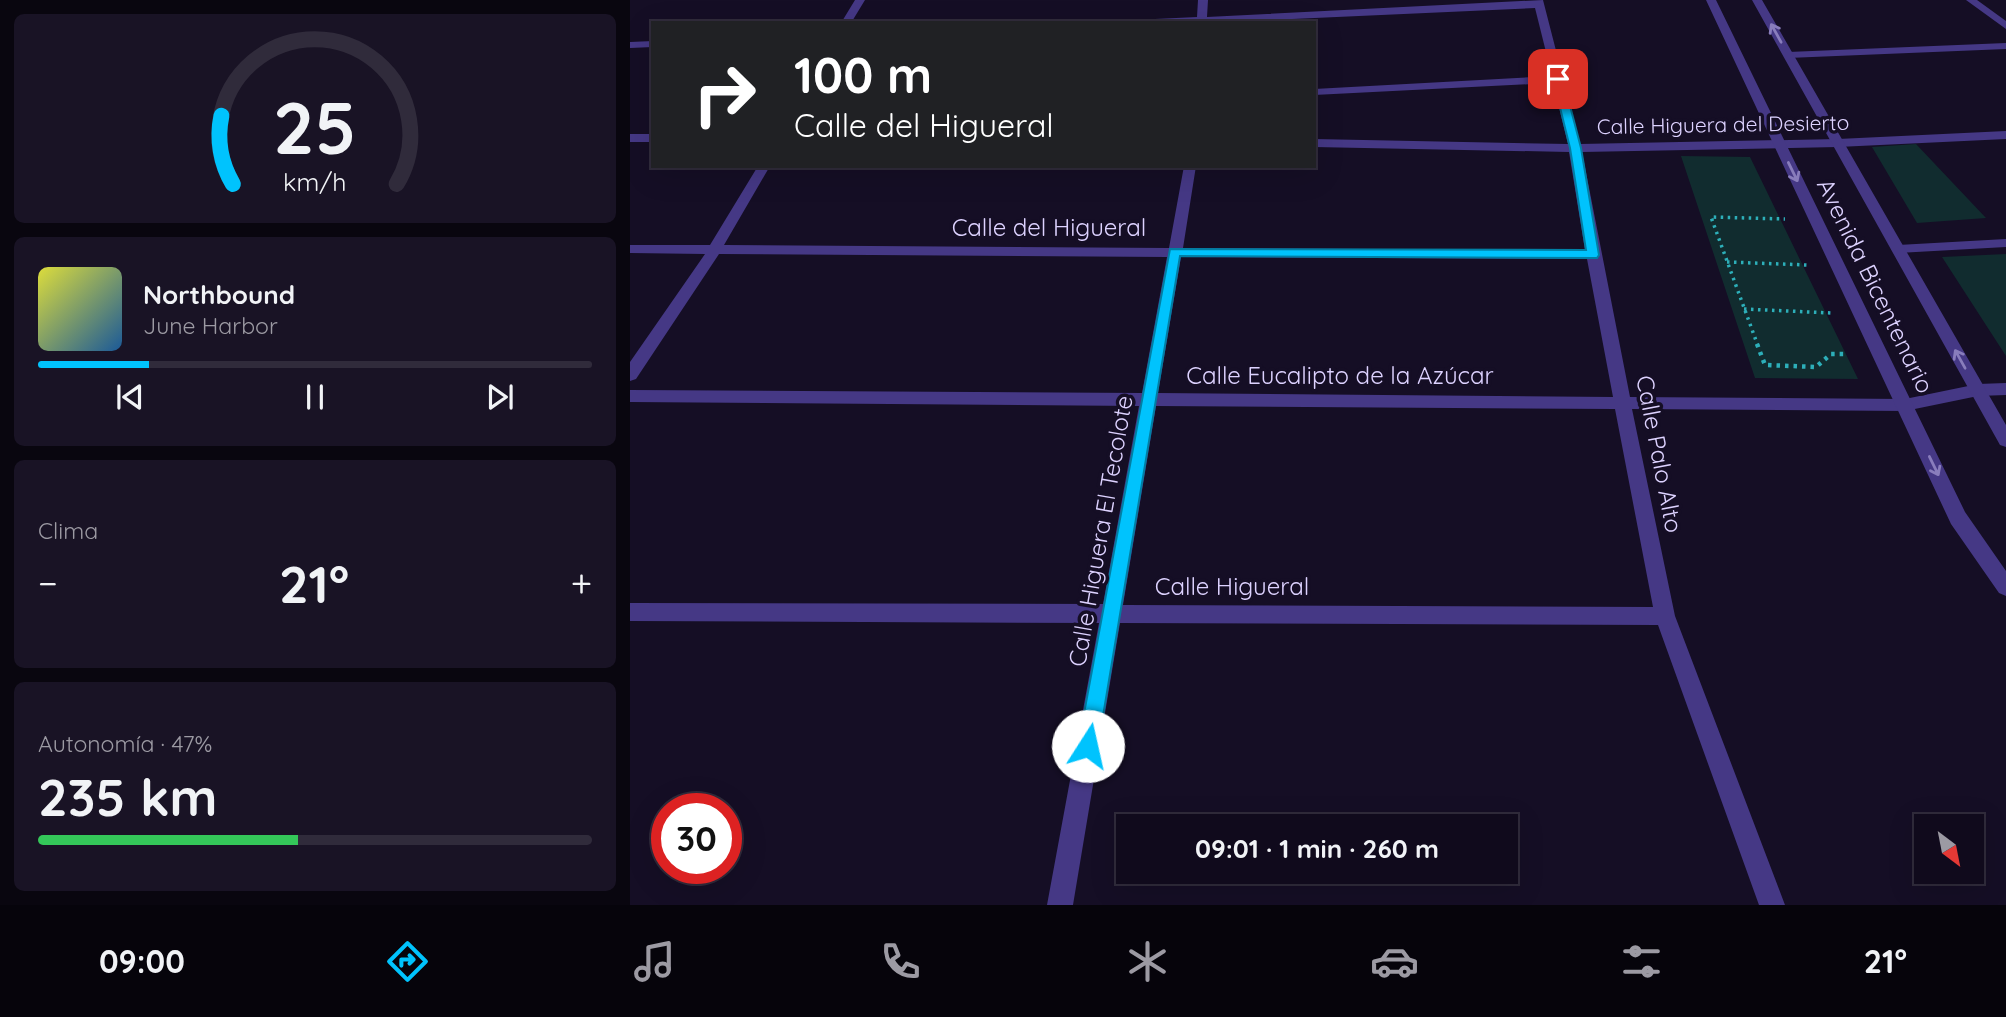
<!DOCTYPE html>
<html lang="es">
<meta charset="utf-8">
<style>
body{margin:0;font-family:Quicksand,sans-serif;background:#191325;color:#f1f3f6;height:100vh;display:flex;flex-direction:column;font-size:26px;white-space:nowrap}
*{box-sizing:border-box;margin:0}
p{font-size:23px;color:#9c9aa3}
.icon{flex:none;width:38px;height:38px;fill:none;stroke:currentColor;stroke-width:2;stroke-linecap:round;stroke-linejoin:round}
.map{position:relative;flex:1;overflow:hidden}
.drawer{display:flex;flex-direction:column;gap:14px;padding:14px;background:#09060f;width:630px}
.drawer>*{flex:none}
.hud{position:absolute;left:21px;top:21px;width:665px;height:147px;border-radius:0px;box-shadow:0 7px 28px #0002,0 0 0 2px #302b3b;background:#202124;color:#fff;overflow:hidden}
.needle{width:46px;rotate:148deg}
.buttons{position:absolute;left:1284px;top:814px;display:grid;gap:14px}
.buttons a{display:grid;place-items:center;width:70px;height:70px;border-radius:0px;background:#100a1c;box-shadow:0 7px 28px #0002,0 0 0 2px #302b3b;font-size:35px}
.speed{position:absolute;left:21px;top:793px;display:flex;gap:14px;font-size:35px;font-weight:700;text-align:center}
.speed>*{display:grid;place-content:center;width:91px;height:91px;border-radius:50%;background:#100a1c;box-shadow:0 7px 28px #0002,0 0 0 2px #302b3b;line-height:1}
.speed .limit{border:10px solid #d22;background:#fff;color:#111}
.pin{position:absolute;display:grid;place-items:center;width:60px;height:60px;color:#fff;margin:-30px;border-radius:14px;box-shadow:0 4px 10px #0006}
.me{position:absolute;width:77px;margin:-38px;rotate:10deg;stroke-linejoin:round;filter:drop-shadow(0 0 5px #0008)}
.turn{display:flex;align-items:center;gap:24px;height:147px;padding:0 28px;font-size:32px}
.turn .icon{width:91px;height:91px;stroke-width:2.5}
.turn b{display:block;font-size:49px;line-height:60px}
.big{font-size:52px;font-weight:700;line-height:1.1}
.drawer .tile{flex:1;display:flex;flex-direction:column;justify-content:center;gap:10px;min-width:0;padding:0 24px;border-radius:10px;background:#191325}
.drawer .dial{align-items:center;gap:0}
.dial svg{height:182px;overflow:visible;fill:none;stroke:#302b3b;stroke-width:7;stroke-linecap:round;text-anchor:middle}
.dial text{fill:#f1f3f6;stroke:none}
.song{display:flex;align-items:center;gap:21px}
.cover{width:84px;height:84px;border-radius:10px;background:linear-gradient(135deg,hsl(60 70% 55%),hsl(210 70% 35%))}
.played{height:7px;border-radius:4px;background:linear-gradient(90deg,#00c3fd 20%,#302b3b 20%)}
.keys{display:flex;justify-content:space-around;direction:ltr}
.heat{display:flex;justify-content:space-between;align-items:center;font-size:38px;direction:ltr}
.charge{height:10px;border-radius:5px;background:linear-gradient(90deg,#34c759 47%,#302b3b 0)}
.trip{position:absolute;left:486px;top:814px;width:402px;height:70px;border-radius:0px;background:#100a1c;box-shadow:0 7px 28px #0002,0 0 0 2px #302b3b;font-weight:700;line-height:70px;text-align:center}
.tabs{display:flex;height:112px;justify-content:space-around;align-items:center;background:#06040b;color:#9c9aa3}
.tabs .icon{width:49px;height:49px}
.tabs .current{color:#00c3fd}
.tabs b{font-size:32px;color:#f1f3f6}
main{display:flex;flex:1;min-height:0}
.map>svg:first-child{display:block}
.green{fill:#112c2f}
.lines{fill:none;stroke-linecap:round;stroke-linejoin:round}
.path-far1{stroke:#2dafb9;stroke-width:3.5;stroke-dasharray:2.5 4.5;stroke-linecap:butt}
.path{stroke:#2dafb9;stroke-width:4.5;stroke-dasharray:3.5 5;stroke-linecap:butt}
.minor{fill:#453885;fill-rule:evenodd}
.tertiary{fill:#453885;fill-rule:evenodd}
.oneway{stroke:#897dbc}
.route{fill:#00c3fd;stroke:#007fa4;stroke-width:2}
.labels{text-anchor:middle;stroke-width:7;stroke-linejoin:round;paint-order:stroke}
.far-street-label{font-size:21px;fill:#ddd2ff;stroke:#150e25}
.street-label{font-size:24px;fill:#ddd2ff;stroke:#150e25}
</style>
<main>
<section class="drawer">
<div class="tile dial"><svg viewBox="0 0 100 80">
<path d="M14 69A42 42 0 1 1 86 69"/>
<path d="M14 69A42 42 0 0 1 9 39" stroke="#00c3fd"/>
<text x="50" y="56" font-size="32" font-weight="700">25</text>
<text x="50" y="72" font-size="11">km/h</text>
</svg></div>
<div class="tile">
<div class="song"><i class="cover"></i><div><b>Northbound</b><p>June Harbor</p></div></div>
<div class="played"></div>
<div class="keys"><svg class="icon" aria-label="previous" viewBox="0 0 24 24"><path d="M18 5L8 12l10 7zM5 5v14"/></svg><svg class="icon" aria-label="pause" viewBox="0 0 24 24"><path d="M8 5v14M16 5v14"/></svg><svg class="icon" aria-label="next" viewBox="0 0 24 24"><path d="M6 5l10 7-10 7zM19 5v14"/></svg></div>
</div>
<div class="tile"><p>Clima</p>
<div class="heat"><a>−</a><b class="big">21°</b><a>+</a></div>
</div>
<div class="tile"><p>Autonomía · 47%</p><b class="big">235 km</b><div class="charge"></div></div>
</section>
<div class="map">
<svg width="1376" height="905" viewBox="0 0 1376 905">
<rect width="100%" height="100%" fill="#150e25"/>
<path class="green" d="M1286,144l70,74 -69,5 -45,-76z
M1051,156l69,1 108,222 -103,-1z
M1376,254v102l-64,-99z"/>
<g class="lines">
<path class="path-far1" d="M1097,262l80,3
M1114,309l87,4
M1128,346l-47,-129 74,2"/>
<path class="path" d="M1127,344l8,21 51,2 15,-13h17"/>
<path class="minor" d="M225,0h10l-14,23h-10z
M568,0h10l-1,17 336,-17 37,144 258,-5 168,-8v8l-168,8 -256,5 48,245 275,2 73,-15 28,-1v12l-28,1 -73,15 -273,-2 43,207 110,289h-26l-101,-280 -538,-2 -47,282h-26l52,-282 -469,-2v-18l473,1 36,-198 -509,-4v-12l512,3 25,-136 -448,-3 -83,125 -6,2v-19l75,-108 -75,-1v-8h80l48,-79h12l-46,79 445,3 15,-82h12l-13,82 402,2 -16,-98 -255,-5v-8l254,5 -15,-61 -239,12v-6l238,-13 -17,-68 -328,15h-78l5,-3 63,-3zM551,257l406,2 26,138 -455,-4zM526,406l459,3 38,198 -530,-2z
M1336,0h11l29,21v8z
M23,41v6l-23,1v-6z
M1376,43v6l-218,9 -5,-3 5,-3z
M0,134h23v8h-23z
M1376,239v8l-108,6 -7,-4 7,-4z"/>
<path class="tertiary" d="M1076,0h10l249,512 41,59v25l-7,-3 -48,-69z
M1122,0h10l244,425v22l-6,-2z"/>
</g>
<defs><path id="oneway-shaft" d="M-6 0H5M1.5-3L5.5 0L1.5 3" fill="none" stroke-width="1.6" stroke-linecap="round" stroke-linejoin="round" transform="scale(1.75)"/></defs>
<g class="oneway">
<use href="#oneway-shaft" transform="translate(1146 33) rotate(-119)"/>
<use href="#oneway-shaft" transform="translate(1163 172) rotate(64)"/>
<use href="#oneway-shaft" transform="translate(1330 359) rotate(-119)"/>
<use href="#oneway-shaft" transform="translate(1304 466) rotate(64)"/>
</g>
<path class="route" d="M928,76l5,3 18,69 18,107 -2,3 -417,-2 -82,490 -3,7 -7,3 -7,-3 -3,-7 92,-497 416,1 -16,-102 -17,-69z"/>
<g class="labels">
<g class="far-street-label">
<text transform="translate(1093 125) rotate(-1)" y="7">Calle Higuera del Desierto</text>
</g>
<g class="street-label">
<text x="419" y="236">Calle del Higueral</text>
<text transform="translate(1245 286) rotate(64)" y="8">Avenida Bicentenario</text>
<text x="710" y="384">Calle Eucalipto de la Azúcar</text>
<text transform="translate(1029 454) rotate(79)" y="8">Calle Palo Alto</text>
<text transform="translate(471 531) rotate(-80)" y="8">Calle Higuera El Tecolote</text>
<text x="602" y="595">Calle Higueral</text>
</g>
</g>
</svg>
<div class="buttons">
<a><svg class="needle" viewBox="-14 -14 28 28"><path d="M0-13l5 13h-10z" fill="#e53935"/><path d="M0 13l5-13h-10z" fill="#9c9aa3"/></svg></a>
</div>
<div class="speed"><div class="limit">30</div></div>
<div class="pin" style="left:928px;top:79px;background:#d93025"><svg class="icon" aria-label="arrive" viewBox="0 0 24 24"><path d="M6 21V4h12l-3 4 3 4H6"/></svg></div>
<svg class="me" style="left:458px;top:746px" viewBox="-20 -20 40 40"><circle r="19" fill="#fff"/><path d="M0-13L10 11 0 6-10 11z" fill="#00c3fd"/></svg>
<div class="trip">09:01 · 1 min · 260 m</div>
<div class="hud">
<div class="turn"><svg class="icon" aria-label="right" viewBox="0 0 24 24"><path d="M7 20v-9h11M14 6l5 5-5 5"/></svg><div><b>100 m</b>Calle del Higueral</div></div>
</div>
</div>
</main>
<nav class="tabs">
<b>09:00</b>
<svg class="icon current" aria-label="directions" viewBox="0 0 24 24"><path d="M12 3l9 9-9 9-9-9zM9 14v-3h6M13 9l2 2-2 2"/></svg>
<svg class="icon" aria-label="music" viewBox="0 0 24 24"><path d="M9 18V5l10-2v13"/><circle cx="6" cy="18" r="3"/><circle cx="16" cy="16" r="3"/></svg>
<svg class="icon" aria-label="phone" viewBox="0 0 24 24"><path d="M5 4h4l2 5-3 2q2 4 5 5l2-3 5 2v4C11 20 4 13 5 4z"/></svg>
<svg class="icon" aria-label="climate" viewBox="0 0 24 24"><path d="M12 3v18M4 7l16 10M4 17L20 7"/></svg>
<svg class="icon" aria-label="car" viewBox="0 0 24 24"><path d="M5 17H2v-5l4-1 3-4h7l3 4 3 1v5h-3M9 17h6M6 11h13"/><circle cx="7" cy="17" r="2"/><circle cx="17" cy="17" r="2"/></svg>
<svg class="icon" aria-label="filters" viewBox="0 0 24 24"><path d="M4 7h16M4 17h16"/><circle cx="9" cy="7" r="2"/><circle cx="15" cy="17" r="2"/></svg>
<b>21°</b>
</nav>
